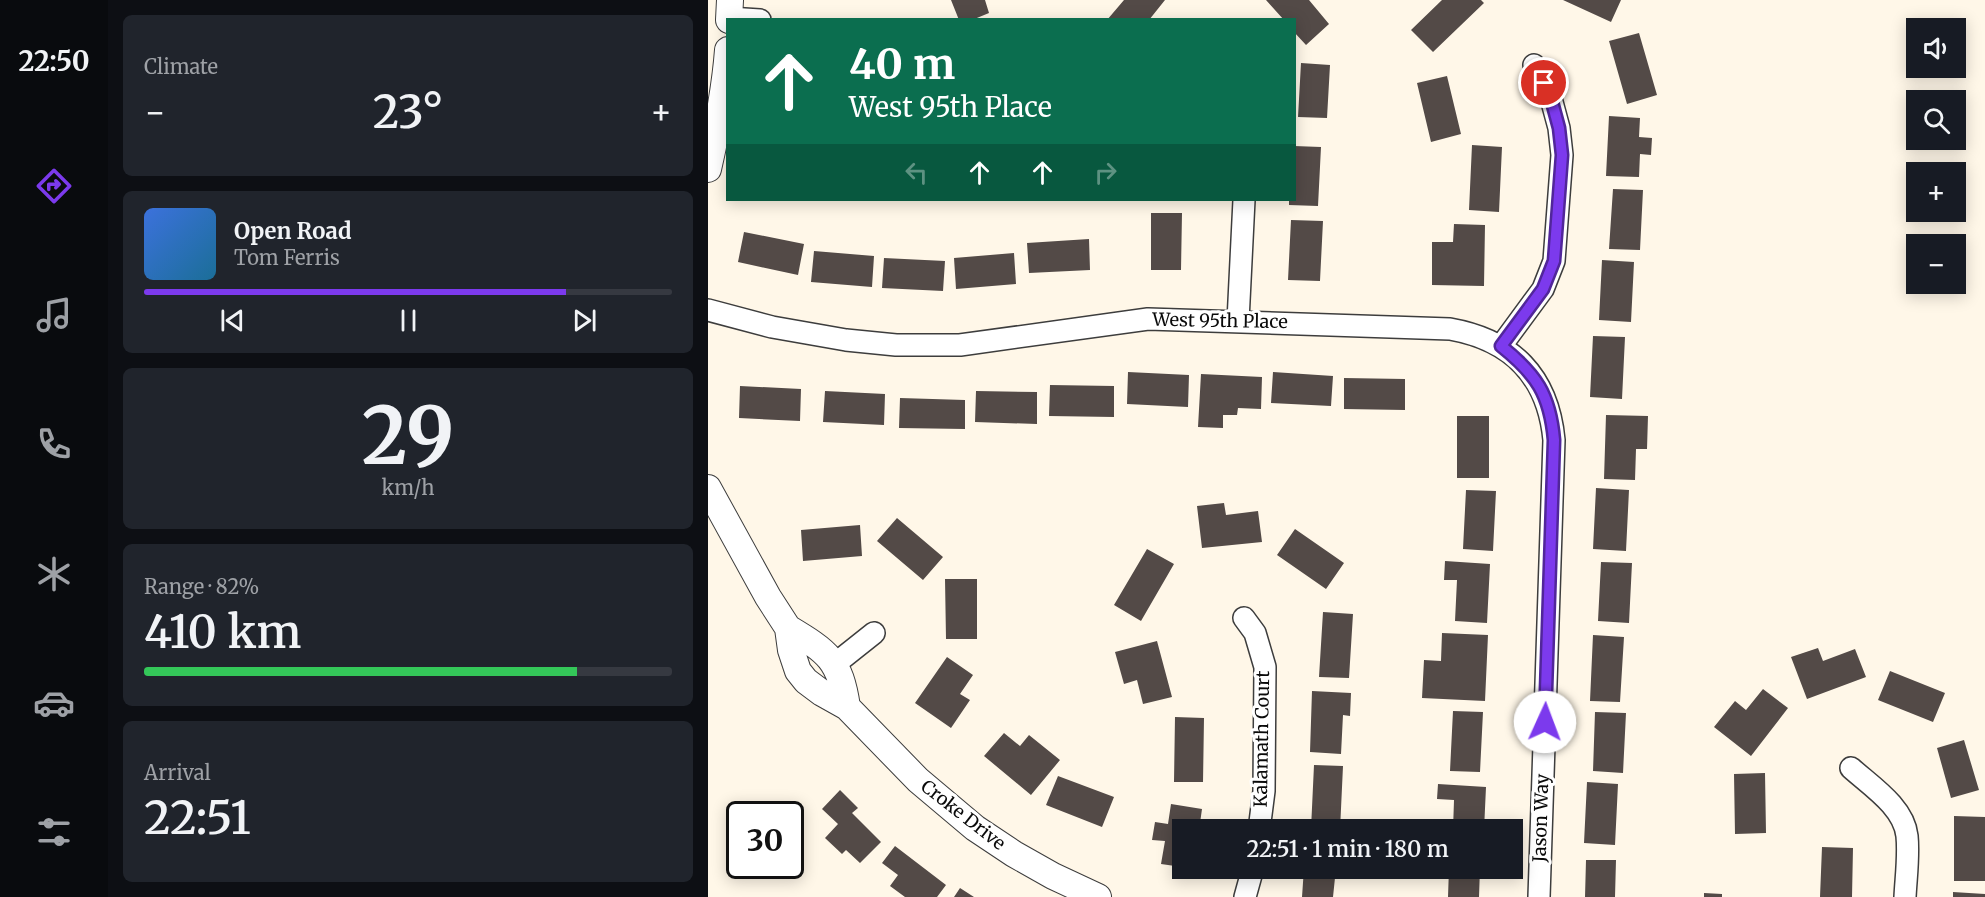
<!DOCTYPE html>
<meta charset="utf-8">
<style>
body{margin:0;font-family:Merriweather,serif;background:#20242c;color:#f1f3f6;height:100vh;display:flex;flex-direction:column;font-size:22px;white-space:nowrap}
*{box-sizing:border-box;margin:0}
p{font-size:20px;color:#9ea1a6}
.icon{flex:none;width:33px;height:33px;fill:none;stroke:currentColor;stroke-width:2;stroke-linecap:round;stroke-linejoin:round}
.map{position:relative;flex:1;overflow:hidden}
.panel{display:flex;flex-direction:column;gap:15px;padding:15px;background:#0d0f14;width:600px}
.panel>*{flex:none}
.hud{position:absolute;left:18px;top:18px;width:570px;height:183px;border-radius:0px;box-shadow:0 3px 15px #0003;background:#0b6e4f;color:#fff;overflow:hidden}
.controls{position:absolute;left:1198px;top:18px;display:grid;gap:12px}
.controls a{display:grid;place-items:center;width:60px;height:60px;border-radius:0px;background:#171b24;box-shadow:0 3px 15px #0003;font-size:30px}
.speed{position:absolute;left:18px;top:801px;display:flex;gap:12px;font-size:30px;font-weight:700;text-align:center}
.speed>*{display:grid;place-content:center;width:78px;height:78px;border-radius:50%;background:#171b24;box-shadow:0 3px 15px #0003;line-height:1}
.speed .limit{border:3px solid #111;border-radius:9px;background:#fff;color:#111}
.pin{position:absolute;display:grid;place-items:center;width:51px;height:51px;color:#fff;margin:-26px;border:3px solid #fff;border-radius:50%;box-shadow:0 2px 6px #0007}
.me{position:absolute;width:66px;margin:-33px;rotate:2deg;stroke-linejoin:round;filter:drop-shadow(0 0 4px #0008)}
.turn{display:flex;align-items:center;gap:21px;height:126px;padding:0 24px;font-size:27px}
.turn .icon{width:78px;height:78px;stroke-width:2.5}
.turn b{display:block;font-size:42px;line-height:51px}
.lanes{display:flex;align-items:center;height:57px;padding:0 24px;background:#0003;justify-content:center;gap:30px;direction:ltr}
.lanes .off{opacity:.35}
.big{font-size:45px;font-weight:600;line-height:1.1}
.panel .widget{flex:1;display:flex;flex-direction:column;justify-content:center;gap:9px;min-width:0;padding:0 21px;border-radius:9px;background:#20242c}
.panel .dial{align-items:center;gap:0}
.dial b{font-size:78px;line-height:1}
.song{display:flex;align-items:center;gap:18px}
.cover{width:72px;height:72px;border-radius:9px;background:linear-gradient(135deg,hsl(220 70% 55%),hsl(200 70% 35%))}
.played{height:6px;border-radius:3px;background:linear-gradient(90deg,#7c3aed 80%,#363941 80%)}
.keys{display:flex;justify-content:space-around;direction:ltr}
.heat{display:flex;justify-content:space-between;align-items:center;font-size:33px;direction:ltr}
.charge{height:9px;border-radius:4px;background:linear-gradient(90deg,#34c759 82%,#363941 0)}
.trip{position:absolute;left:464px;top:819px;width:351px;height:60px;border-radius:0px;background:#171b24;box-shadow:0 3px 15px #0003;font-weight:600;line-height:60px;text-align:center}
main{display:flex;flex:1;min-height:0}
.dock{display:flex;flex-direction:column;width:108px;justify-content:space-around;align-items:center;background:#090b0e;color:#9ea1a6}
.dock .icon{width:42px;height:42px}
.dock .current{color:#7c3aed}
.dock b{font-size:27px;color:#f1f3f6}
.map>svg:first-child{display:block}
.building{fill:#534a47}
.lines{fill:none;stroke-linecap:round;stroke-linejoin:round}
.minor-casing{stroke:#3d3d3d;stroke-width:24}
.tertiary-casing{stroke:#3d3d3d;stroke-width:28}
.minor{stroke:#fff;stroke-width:21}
.tertiary{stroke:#fff;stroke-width:26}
.route-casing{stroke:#51269a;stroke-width:15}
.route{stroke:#7c3aed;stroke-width:10}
.labels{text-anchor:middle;stroke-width:6;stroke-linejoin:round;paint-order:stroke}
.street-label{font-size:18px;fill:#0a0a0a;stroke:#fff}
</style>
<main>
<nav class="dock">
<b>22:50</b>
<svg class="icon current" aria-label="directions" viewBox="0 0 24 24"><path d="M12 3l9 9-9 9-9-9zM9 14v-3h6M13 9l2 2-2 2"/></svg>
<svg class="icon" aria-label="music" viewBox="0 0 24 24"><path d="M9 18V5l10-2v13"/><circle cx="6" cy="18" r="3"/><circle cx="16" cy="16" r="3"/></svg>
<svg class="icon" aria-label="phone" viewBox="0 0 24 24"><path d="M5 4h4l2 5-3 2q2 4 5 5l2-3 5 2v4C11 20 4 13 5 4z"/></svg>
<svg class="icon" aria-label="climate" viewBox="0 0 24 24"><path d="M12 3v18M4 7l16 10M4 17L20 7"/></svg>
<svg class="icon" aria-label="car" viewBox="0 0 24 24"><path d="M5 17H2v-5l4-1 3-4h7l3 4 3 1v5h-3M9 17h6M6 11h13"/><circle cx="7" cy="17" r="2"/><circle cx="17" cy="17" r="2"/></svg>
<svg class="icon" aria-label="filters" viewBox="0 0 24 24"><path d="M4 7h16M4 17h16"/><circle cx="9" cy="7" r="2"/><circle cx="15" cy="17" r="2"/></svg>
</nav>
<section class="panel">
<div class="widget"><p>Climate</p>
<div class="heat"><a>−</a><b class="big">23°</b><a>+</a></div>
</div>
<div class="widget">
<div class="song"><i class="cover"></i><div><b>Open Road</b><p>Tom Ferris</p></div></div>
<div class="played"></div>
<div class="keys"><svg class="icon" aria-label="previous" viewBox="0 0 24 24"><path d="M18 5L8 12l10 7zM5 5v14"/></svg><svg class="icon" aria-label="pause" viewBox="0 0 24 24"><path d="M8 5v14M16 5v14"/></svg><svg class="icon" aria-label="next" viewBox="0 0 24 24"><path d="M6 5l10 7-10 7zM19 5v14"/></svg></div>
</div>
<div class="widget dial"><b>29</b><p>km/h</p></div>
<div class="widget"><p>Range · 82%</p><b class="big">410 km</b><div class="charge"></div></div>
<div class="widget"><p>Arrival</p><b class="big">22:51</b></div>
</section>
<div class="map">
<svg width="1277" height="897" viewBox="0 0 1277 897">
<rect width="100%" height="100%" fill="#fff7e8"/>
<path class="building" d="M243,0h34l4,13 -17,7h-13z
M416,0h41l-16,20h-42z
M558,0h43l20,24 -23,21 -12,-13v-12h-10z
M734,0h39l3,3 -51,49 -22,-22z
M855,0h58l-10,22z
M931,33l18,62 -30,9 -18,-63z
M593,63l29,2 -3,53 -29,-1z
M739,76l14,58 -30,8 -14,-59z
M901,116l31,2 -1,19 13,1 -1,17 -11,-1 -1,23 -33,-1z
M764,145l30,2 -3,65 -30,-2z
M586,146l27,1 -3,59 -29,-1v-5h5z
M905,189l30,1 -3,60 -31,-1z
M443,213h31l-1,57h-30z
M583,220l32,1 -3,60 -32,-1z
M746,224l31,1 -1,61 -52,-1v-43h21z
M36,232l60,12 -6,31 -60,-13z
M381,239l1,31 -61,3 -2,-30z
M106,251l60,5 -2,31 -61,-5z
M306,253l2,31 -60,5 -2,-31z
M176,258l61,3 -2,30 -61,-3z
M894,260l32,2 -3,60 -32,-2z
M885,336l32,1 -3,62 -32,-2z
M420,372l61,3 -1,32 -61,-3z
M565,372l60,4 -2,30 -60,-3z
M493,374l61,3 -1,32 -23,-1 -1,7h-14v13l-25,-1z
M636,378l61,1v31l-61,-1z
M342,385l64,1v31l-65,-1z
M32,386l61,3 -1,32 -61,-3z
M117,391l60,3 -1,31 -61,-3z
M268,391l61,1v32l-62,-2z
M192,398l65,2v29l-66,-1z
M898,415l42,1 -1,33h-11l-1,31 -31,-1z
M749,416h32v62h-32z
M888,488l33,2 -3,61 -33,-2z
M758,490l30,1 -3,60 -30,-2z
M516,503l2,12 32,-4 4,31 -60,6 -5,-42z
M189,518l46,39 -20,23 -46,-39z
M152,525l2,31 -59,5 -2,-31z
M587,529l49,34 -18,26 -49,-34z
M439,549l27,15 -33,57 -27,-16z
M737,561l45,3 -3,59 -32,-2 2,-41h-13z
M893,562l31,1 -3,60 -31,-2z
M237,579h32v60h-31z
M615,612l30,2 -4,64 -30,-1z
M734,633l46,2 -3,66 -63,-3 2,-38 17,1z
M885,635l31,2 -4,65 -30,-1z
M449,641l15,56 -29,7 -6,-24 -13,4 -9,-32z
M1110,648l5,13 32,-12 11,28 -59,22 -16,-42z
M239,657l26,18 -13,19 10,6 -19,28 -36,-25z
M1182,671l55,22 -12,29 -55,-22z
M1055,689l25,19 -37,48 -37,-29 21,-26 11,9z
M604,691l39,2 -1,23 -7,-1 -2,39 -31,-2z
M745,711l30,1 -3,60 -30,-1z
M887,712l31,1 -3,60 -30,-2z
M467,717l29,1 -1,64h-29z
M296,733l16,13 9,-11 31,25 -29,35 -47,-39z
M1256,740l15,50 -28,8 -14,-50z
M606,765l29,1 -3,64 -29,-1z
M1057,773l1,60 -31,1 -1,-60z
M350,776l56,21 -12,30 -56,-22z
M879,782l31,2 -3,61 -31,-2z
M730,784l48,3 -2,43h-31l1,-30 -17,-1z
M132,790l18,18 -6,5 29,29 -21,21 -14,-13 -4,4 -17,-16 13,-14 -16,-15z
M463,804l31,5 -3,21h-17v37l-21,-3 4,-23 -13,-1 3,-18 13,2z
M1246,816l31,1v64h-31z
M187,846l51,39 -9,12h-32l-15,-11 8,-11 -16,-12z
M1114,847l31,1 -1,49h-32z
M878,860h30l-1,37h-30z
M596,868h32l-3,29h-31z
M741,868h31l-1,29h-31z
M252,888l14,9h-20z
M1245,892l32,2v3h-32z
M996,893l18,1v3h-18z"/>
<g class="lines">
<g class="minor-casing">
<path id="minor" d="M21,18l31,2
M0,310l64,17 74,13 50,5h64l188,-26 302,10c62,11 98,47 104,111l-15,457
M530,321l6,-121
M793,346l42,-57 11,-28 8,-106 -3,-27 -7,-26 -18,-37
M536,618l11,15 10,34 -1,124 -5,39
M127,664l39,-31
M1143,768c20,18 53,39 56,68 2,20 -1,41 -2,61
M537,897l8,-29"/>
</g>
<g class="tertiary-casing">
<path id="tertiary" d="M21,20l1,-20
M0,169c9,-39 17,-79 20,-119
M0,488l60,109 20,31 3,22 7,21 8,10 16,12 25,14 71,73 57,48 39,26 39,22 45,21
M80,628c40,24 52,32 59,79"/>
</g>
<use href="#minor" class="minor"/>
<use href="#tertiary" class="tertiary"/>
</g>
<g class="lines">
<g class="route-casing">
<path id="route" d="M836,83l8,19 7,26 3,27 -8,106 -11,28 -42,57c35,28 49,48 53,94l-9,282"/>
</g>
<use href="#route" class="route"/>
</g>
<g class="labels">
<g class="street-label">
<text transform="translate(512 321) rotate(1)" y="6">West 95th Place</text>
<text transform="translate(554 739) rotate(-89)" y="6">Kalamath Court</text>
<text transform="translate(255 815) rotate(38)" y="6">Croke Drive</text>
<text transform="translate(833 818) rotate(-88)" y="6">Jason Way</text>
</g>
</g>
</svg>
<div class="controls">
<a><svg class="icon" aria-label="sound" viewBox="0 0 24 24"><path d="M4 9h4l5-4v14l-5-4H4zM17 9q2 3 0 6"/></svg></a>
<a><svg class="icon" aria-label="search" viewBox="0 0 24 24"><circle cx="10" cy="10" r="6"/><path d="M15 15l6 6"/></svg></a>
<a>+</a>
<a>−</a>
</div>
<div class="speed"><div class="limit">30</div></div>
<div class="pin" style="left:836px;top:83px;background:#d93025"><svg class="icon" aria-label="arrive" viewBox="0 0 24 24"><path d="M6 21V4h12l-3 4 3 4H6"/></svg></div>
<svg class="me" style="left:837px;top:722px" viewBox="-20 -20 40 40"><circle r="19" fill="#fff"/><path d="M0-13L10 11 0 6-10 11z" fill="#7c3aed"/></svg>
<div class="trip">22:51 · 1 min · 180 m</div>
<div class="hud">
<div class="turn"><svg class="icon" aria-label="ahead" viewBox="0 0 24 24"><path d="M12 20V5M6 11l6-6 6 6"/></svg><div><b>40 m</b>West 95th Place</div></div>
<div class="lanes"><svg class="icon off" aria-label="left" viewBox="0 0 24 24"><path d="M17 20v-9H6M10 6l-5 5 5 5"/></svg><svg class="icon" aria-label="ahead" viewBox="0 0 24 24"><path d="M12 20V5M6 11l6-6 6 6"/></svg><svg class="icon" aria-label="ahead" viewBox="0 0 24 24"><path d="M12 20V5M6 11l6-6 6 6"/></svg><svg class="icon off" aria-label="right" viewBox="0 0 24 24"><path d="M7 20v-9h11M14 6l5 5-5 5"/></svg></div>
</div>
</div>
</main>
